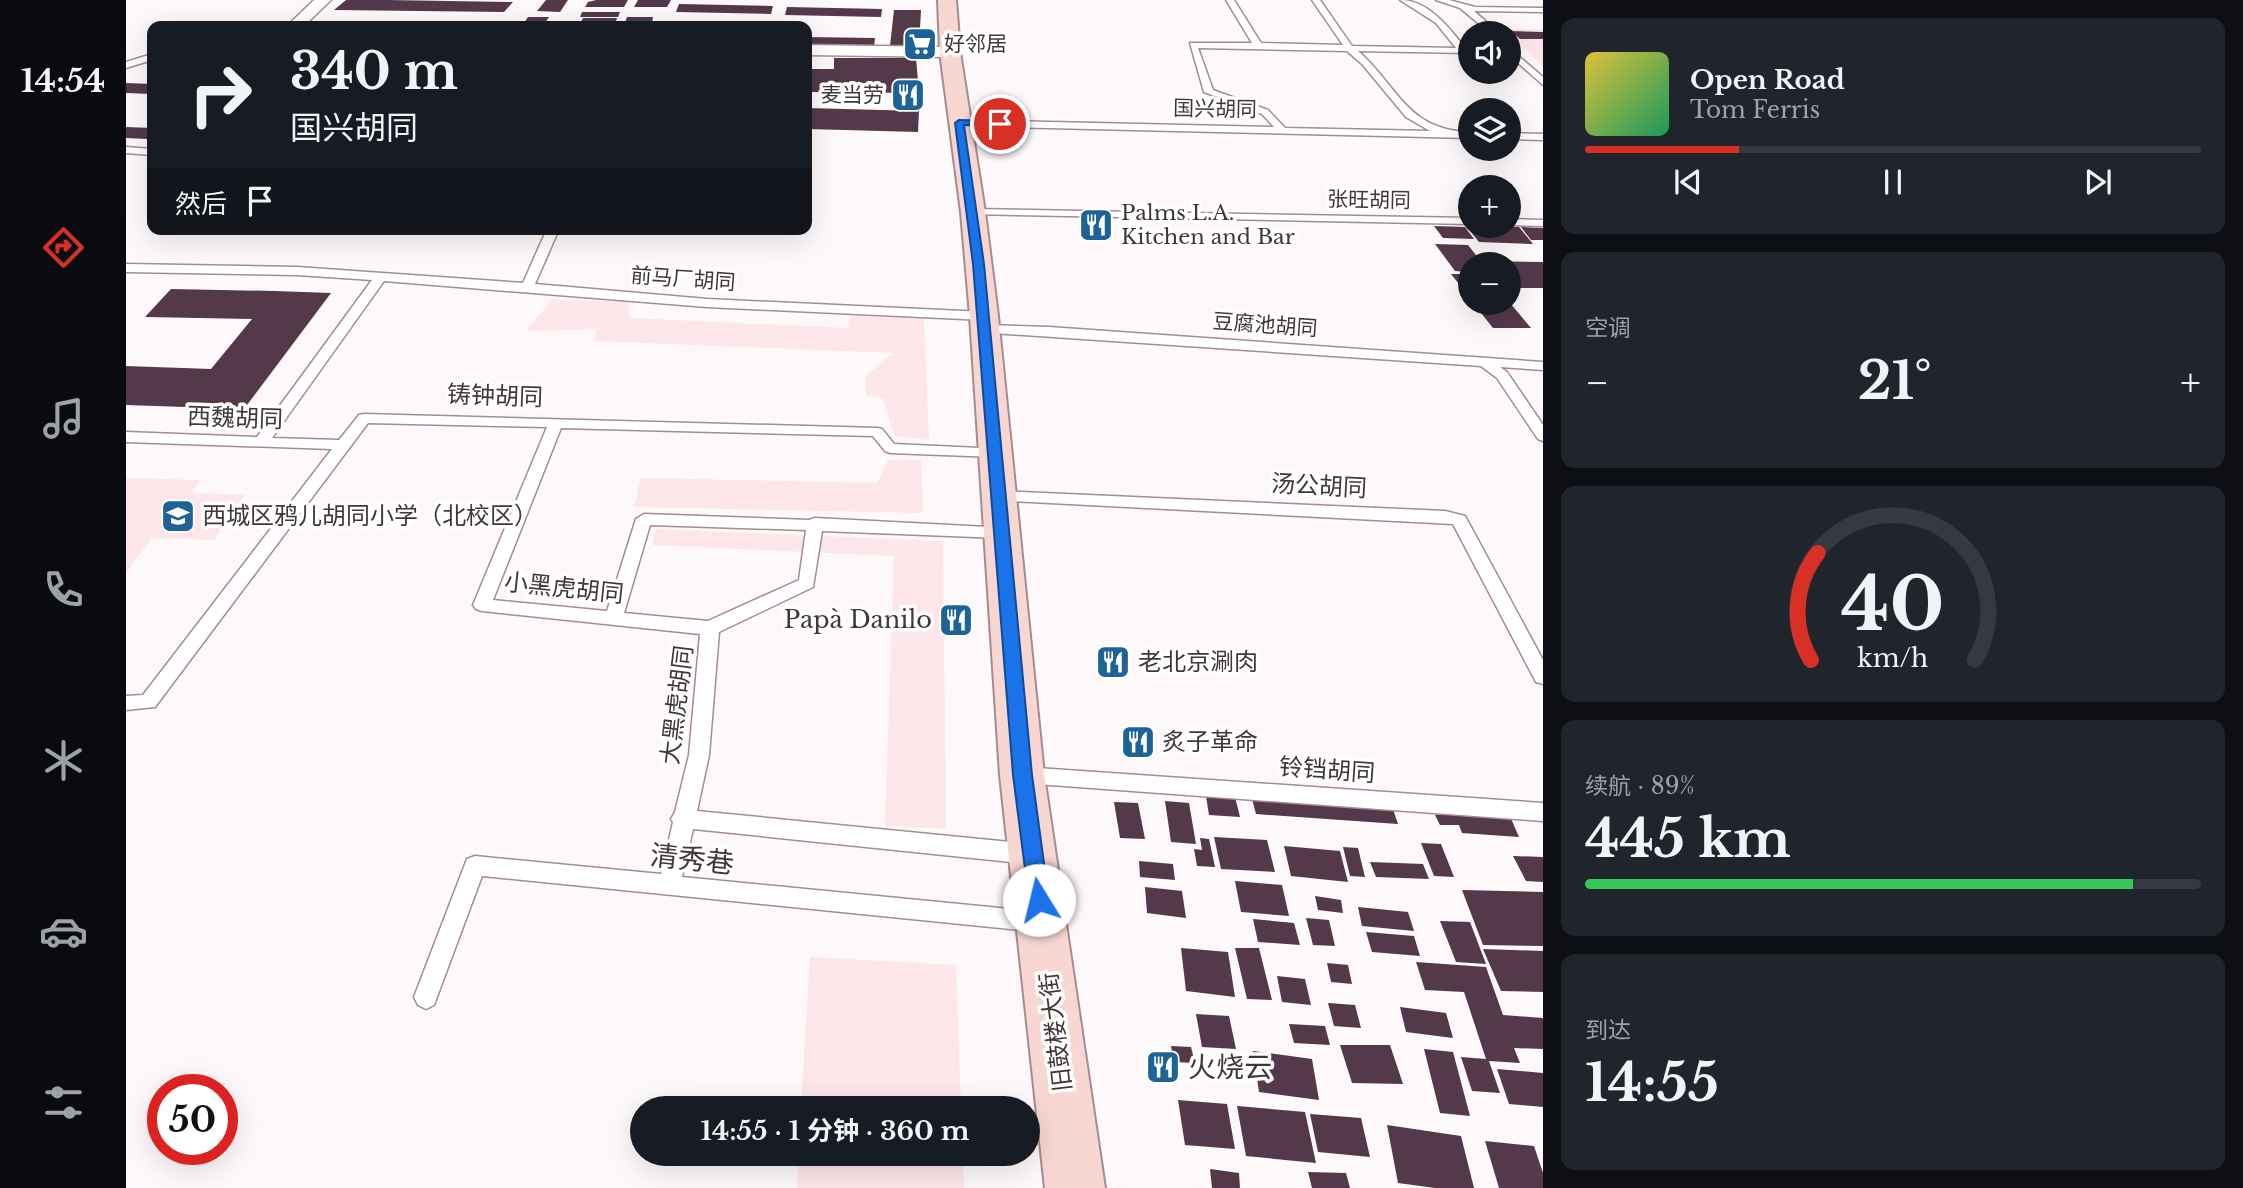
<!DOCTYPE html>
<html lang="zh">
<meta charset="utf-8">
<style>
body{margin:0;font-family:"Libre Baskerville","Noto Sans SC",serif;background:#20242c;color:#f1f3f6;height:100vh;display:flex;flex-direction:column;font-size:26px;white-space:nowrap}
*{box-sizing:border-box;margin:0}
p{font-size:23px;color:#9ea1a6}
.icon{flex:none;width:38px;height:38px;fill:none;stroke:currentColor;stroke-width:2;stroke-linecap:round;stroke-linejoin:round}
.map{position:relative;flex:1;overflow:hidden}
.sheet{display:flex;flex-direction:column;gap:18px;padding:18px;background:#0d0f14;width:700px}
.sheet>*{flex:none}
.hud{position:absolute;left:21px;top:21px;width:665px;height:214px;border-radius:14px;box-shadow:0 7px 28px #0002;background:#171b24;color:#f1f3f6;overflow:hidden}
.controls{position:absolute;left:1332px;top:21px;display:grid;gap:14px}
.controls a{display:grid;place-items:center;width:63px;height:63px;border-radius:50%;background:#171b24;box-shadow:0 7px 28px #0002;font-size:35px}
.speed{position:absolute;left:21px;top:1074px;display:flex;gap:14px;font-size:35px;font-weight:700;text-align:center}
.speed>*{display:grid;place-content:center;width:91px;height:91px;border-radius:50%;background:#171b24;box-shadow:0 7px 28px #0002;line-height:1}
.speed .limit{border:10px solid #d22;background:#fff;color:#111}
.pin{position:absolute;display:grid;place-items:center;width:60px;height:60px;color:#fff;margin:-30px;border:4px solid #fff;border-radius:50%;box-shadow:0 2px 7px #0007}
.me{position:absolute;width:77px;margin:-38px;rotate:351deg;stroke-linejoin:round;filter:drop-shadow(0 0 5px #0008)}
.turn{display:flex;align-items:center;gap:24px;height:147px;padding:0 28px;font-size:32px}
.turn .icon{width:91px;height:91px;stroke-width:2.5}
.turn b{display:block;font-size:49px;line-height:60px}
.then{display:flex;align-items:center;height:66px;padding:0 28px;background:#0003;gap:14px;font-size:26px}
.big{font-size:52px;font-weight:700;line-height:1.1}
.sheet .card{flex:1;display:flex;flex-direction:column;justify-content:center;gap:10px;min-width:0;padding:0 24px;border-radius:14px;background:#20242c}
.sheet .dial{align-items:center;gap:0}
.dial svg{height:182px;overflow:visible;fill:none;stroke:#363941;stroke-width:7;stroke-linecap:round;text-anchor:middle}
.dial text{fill:#f1f3f6;stroke:none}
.song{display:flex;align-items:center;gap:21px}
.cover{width:84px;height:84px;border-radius:10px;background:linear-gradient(135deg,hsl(50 70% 55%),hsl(150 70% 35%))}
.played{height:7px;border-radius:4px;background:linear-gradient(90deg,#d93025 25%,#363941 25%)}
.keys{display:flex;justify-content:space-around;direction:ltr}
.heat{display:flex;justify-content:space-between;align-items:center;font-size:38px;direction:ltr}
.charge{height:10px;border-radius:5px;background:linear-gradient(90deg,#34c759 89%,#363941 0)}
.trip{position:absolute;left:504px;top:1096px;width:410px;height:70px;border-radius:35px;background:#171b24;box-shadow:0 7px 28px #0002;font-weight:700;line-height:70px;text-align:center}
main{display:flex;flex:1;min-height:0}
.menu{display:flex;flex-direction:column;width:126px;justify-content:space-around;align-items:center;background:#090b0e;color:#9ea1a6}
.menu .icon{width:49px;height:49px}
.menu .active{color:#d93025}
.menu b{font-size:32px;color:#f1f3f6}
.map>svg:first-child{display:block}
.built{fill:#fce6ea}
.building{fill:#54394a}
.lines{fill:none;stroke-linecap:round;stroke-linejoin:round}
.service-casing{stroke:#a58c90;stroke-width:3}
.minor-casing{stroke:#a58c90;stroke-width:3}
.secondary-casing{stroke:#a58c90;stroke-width:4}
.service{fill:#fff;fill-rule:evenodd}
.minor{fill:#fff;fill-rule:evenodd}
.secondary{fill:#f8d6d1;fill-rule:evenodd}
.route{fill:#1a73e8;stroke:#114b97;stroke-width:2}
.labels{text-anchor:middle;stroke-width:7;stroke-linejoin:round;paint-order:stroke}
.far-poi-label{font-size:21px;fill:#413739;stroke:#fff;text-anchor:start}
.far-street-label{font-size:21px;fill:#413739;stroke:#fff}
.street-label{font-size:24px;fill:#413739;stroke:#fff}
.poi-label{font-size:24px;fill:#413739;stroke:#fff;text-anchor:start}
.near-street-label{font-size:28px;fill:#413739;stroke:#fff}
.near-poi-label{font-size:28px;fill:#413739;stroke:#fff;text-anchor:start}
</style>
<main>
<nav class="menu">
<b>14:54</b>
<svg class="icon active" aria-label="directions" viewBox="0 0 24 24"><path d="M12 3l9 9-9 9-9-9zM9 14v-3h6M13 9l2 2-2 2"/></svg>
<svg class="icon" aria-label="music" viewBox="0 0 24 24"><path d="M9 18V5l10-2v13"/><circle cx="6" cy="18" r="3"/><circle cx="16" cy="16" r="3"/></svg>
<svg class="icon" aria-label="phone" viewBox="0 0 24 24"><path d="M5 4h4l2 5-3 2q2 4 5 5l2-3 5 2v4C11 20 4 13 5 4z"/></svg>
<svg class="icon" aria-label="climate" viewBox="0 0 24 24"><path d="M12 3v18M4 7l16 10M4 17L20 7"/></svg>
<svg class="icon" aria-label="car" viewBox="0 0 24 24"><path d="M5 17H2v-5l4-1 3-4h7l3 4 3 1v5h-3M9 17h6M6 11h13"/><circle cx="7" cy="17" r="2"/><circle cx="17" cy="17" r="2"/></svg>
<svg class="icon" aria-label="filters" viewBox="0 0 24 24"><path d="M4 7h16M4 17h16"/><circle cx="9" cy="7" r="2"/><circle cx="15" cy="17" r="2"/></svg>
</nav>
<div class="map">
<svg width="1417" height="1188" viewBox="0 0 1417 1188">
<rect width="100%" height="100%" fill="#fdf8f9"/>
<path class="built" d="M1379,29h38v37z
M427,299l75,3 2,16 218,10 2,-12 74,3 5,121 -35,-4 -11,-38 -17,-3v-19l27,-23 -298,-12 1,-12 -70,2z
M762,460h33l2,53 -289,-6 7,-29 236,5z
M0,478l74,2 -9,13 54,2 -31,45 -62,-2 -26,35z
M530,529l287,12 3,288 -61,-3 9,-270 -242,-11z
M684,957l146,8 5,143h-160z
M673,1153h164l1,35h-167z"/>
<path class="building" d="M220,0h42l125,2 -9,10 -170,-2z
M420,0h22l-8,12 -23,-1z
M470,0h32l-4,7h-39l3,-5z
M512,0h33l-4,7h-33z
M553,4l94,2 -2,8 -95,-2z
M661,7l95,2 -1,8 -96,-2z
M768,10h27l-2,37 -29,-1z
M456,12h38l-2,5h-38z
M402,17h21l-6,9h-21z
M501,17h26l-1,6h-27z
M457,18h34l-2,6h-35z
M1385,31l32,1v7h-23z
M681,37l68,1 -1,9 -67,-1z
M708,58h82l3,35 -112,-1v-23h27z
M0,83l26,1v10l-26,-1z
M681,108l112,3 -1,21 -111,-3z
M0,127l26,1v6l-5,5 -21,-1z
M1308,226l31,1 9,12 -31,-1z
M1340,226l53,1 14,17 -54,-2z
M1395,227l22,1v12h-12z
M1309,244l33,1 15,19h-13v8l-15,-1z
M1357,261l60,1v26h-35v-24h-23z
M1325,274h19v24z
M45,289l104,2 56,2 -87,116 -118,-4v-39l85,3 41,-50 -107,-2z
M1347,303h37l21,25h-38z
M1079,790l29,3 6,24 -31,-2z
M1126,799l141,10 5,15 -142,-10z
M1039,801l24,2 7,41 -25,-2z
M988,802l24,1 7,36 -25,-1z
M1327,811l56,3 10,23 -57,-4 -3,-8h-19l-5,-10h19z
M1088,837l53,3 8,32 -54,-3z
M1074,838l9,1 6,28 -18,-1 -3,-17 8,1z
M1295,843l20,1 13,33 -20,-1z
M1158,846l56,5 8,31 -57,-6z
M1217,847l15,1 7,29 -15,-1z
M1387,856l30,1v25l-17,-1z
M1013,861l34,3 2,16 -35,-3z
M1244,862l53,2 6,15 -53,-2z
M1109,881l47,4 7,31 -48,-4z
M1019,887l37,4 4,27 -39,-5z
M1336,890l81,2v54l-60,-1z
M1189,896l26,4 2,13 -25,-3z
M1232,907l50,5 6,19 -52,-5z
M1180,918l23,2 6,26 -22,-1z
M1127,919l41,4 6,22 -42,-3z
M1314,921l30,1 16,42 -30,-2z
M1240,932l48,4 6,20 -48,-4z
M1055,948l47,4 7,45 -49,-6z
M1109,948h24l13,52 -25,-1z
M1357,949l60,2v41l-42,-1z
M1290,962l70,5 17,48 40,3v31l-29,-1 6,15 -31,-2 11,32 -28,-2 -11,-34 25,2 -22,-67 -39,-2z
M1201,963l21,2 4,19 -21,-2z
M1151,976l28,3 6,26 -29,-3z
M1202,1003l27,2 6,23 -27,-2z
M1274,1007l46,6 7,25 -47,-6z
M1070,1014l33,2 7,33 -34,-2z
M1163,1024l36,2 5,19 -36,-2z
M1214,1045h50l13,39 -51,-1z
M1045,1046l20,1 4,16 -21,-1z
M1298,1049l29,3 17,64 -30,-3z
M1127,1051l59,8 7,41 -60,-8z
M1371,1069l46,4v34l-34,-3z
M1052,1100l49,4 8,45 -50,-4z
M1111,1106l68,6 11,51 -70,-7z
M1184,1114l51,4 9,39 -52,-5z
M1261,1125l74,11 13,52h-39l-37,-5z
M1359,1141l49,5 9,27v15h-44z
M1084,1169l29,4 1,15h-28z
M1182,1172l38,1 4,15h-38z"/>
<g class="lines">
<g class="service-casing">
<path id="service" d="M1100,0h8l27,43 82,2 -31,-45h8l32,46 104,2 -20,-25 -36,-23c29,0 50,29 66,49v4l-108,-2c41,36 48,79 112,81v6l-511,-12 -5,-3 5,-3 315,7 -12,-13 -58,-22 -14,-49h62zM1072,48l149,3 15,13 44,53 24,14 -145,-3 -17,-18 -55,-20z
M1310,0h13l26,7 68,1v4l-69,-1 25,22h-9l-30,-25z
M1382,47l35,30v8l-35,-31z
M26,54v6l-26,8v-6z
M1382,133l35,1v6l-35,-1z
M0,147l26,2v6l-26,-2z
M847,209l497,9v6l-501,-10 -2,-2z
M1382,219l35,1v6l-35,-1z
M421,229h12l-24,55 172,15 277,13 7,4 -7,4 -277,-13 -323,-26 -112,157 67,2 20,-25 5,-1 513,14 5,1 12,15 107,5 3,3 -8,5 -106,-4 -5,-2 -12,-15 -312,-8 -68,172 114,11 29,-92 8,-5 165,6 6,-2 192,10 2,4 -2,4 -6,2 -179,-7 -9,56 -94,45 -10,123 -12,56 334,33 8,3 3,7 -3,7 -8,3 -338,-35 -11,48 358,35 8,3 3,7 -3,7 -8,3 -558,-56 -48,129 -8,4 -8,-4 -4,-8 53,-138 8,-3 186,18 12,-52 -2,-3 4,-7 14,-57 11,-121 -218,-23 -6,-2 -3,-4 74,-178 -179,-4 -213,284 -29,3v-14l17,-1 189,-246 -206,-7v-10l131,5 115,-157 -75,-5 -171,-3v-8l171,3 226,16zM524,525l156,5 -7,50 -91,41 -84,-8z
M858,325l65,2 494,35v8l-43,-3 7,5 36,53v16l-5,-2 -41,-61 -16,-12 -502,-34v-6z
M873,491l446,20 20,5 78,144v24l-7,-2 -83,-158 -460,-24 -2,-4 2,-4z
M897,767l520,36v18l-520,-38 -7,-2 -3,-6 3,-6z"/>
</g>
<g class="minor-casing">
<path id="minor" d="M188,0h17l-27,26h-17z
M681,45l143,2 9,5 -9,5 -143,-2z"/>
</g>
<g class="secondary-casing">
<path id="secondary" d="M812,0h18l4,52 25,160 13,104 46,459 61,413h-60l-45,-413 -30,-459 -9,-104 -21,-160z"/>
</g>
<use href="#service" class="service"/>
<use href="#minor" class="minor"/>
<use href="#secondary" class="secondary"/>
</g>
<path class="route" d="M833,120l41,1 4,3 -4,2 -36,-1 20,139 48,511 17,125 -3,6 -7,3 -7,-3 -3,-6 -16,-125 -40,-511 -18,-141z"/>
<defs>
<g id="supermarket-square" transform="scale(1.75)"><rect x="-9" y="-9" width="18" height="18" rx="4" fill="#1e6398" stroke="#fff"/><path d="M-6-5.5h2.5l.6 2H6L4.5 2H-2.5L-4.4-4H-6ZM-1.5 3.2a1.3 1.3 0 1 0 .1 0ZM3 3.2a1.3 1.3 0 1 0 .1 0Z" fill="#fff"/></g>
<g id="restaurant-square" transform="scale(1.75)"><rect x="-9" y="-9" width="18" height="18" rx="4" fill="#1e6398" stroke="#fff"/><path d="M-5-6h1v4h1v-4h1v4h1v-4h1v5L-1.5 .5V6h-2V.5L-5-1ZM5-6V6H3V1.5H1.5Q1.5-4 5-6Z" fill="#fff"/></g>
<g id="school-square" transform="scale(1.75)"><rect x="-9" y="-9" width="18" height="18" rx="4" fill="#1e6398" stroke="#fff"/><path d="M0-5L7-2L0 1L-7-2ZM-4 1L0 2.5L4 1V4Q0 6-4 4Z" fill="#fff"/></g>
</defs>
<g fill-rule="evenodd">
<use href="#supermarket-square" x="794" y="44"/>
<use href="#restaurant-square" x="782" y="95"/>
<use href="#restaurant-square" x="970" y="225"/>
<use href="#school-square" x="52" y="516"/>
<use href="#restaurant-square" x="830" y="620"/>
<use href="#restaurant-square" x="987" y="662"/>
<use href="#restaurant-square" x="1012" y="742"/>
<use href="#restaurant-square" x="1037" y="1067"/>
</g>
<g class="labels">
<g class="far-poi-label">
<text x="818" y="51">好邻居</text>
<text x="758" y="102" text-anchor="end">麦当劳</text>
<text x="995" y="220">Palms L.A.<tspan x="995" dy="24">Kitchen and Bar</tspan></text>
</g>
<g class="far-street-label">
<text transform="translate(1089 109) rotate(1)" y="7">国兴胡同</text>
<text transform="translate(1243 200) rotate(1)" y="7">张旺胡同</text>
<text transform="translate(557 279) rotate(4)" y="7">前马厂胡同</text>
<text transform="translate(1139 325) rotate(4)" y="7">豆腐池胡同</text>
</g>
<g class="street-label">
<text transform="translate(369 396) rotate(2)" y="8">铸钟胡同</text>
<text transform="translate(109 418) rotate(2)" y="8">西魏胡同</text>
<text transform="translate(1193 486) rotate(3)" y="8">汤公胡同</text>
<text transform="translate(438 588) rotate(6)" y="8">小黑虎胡同</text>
<text transform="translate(551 705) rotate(-83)" y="8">大黑虎胡同</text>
<text transform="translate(1201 770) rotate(4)" y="8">铃铛胡同</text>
<text transform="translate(930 1032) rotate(-97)" y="8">旧鼓楼大街</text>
</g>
<g class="poi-label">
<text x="76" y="524">西城区鸦儿胡同小学（北校区）</text>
<text x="806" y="628" text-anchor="end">Papà Danilo</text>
<text x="1012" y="670">老北京涮肉</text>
<text x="1036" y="750">炙子革命</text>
</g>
<g class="near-street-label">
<text transform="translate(566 859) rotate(6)" y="10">清秀巷</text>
</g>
<g class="near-poi-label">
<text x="1062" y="1077">火烧云</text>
</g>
</g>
</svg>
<div class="controls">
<a><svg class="icon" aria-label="sound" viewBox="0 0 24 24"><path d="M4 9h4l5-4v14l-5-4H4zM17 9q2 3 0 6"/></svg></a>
<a><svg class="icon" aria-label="layers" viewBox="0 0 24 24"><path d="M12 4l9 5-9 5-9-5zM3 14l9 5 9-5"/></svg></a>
<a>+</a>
<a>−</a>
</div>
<div class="speed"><div class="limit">50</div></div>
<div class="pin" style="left:874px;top:124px;background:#d93025"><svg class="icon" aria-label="arrive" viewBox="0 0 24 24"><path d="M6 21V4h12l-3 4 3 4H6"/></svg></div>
<svg class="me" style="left:913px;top:900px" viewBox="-20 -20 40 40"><circle r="19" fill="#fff"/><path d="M0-13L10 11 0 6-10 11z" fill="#1a73e8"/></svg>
<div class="trip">14:55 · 1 分钟 · 360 m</div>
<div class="hud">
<div class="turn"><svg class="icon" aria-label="right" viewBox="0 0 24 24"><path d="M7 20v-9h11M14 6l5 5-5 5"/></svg><div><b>340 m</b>国兴胡同</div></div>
<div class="then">然后<svg class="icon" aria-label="arrive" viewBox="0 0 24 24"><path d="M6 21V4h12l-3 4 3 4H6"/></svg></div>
</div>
</div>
<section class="sheet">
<div class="card">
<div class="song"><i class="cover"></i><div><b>Open Road</b><p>Tom Ferris</p></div></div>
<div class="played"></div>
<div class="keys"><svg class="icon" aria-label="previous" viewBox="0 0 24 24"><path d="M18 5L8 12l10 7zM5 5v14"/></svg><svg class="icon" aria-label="pause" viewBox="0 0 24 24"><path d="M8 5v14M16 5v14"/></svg><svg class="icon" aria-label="next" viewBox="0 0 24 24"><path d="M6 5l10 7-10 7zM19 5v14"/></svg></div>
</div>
<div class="card"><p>空调</p>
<div class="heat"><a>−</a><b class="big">21°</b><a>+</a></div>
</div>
<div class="card dial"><svg viewBox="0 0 100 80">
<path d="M14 69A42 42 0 1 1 86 69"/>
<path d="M14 69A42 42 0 0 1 17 22" stroke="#d93025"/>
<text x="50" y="56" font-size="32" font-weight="700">40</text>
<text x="50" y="72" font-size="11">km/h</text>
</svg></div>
<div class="card"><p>续航 · 89%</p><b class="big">445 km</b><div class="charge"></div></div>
<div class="card"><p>到达</p><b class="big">14:55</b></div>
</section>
</main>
